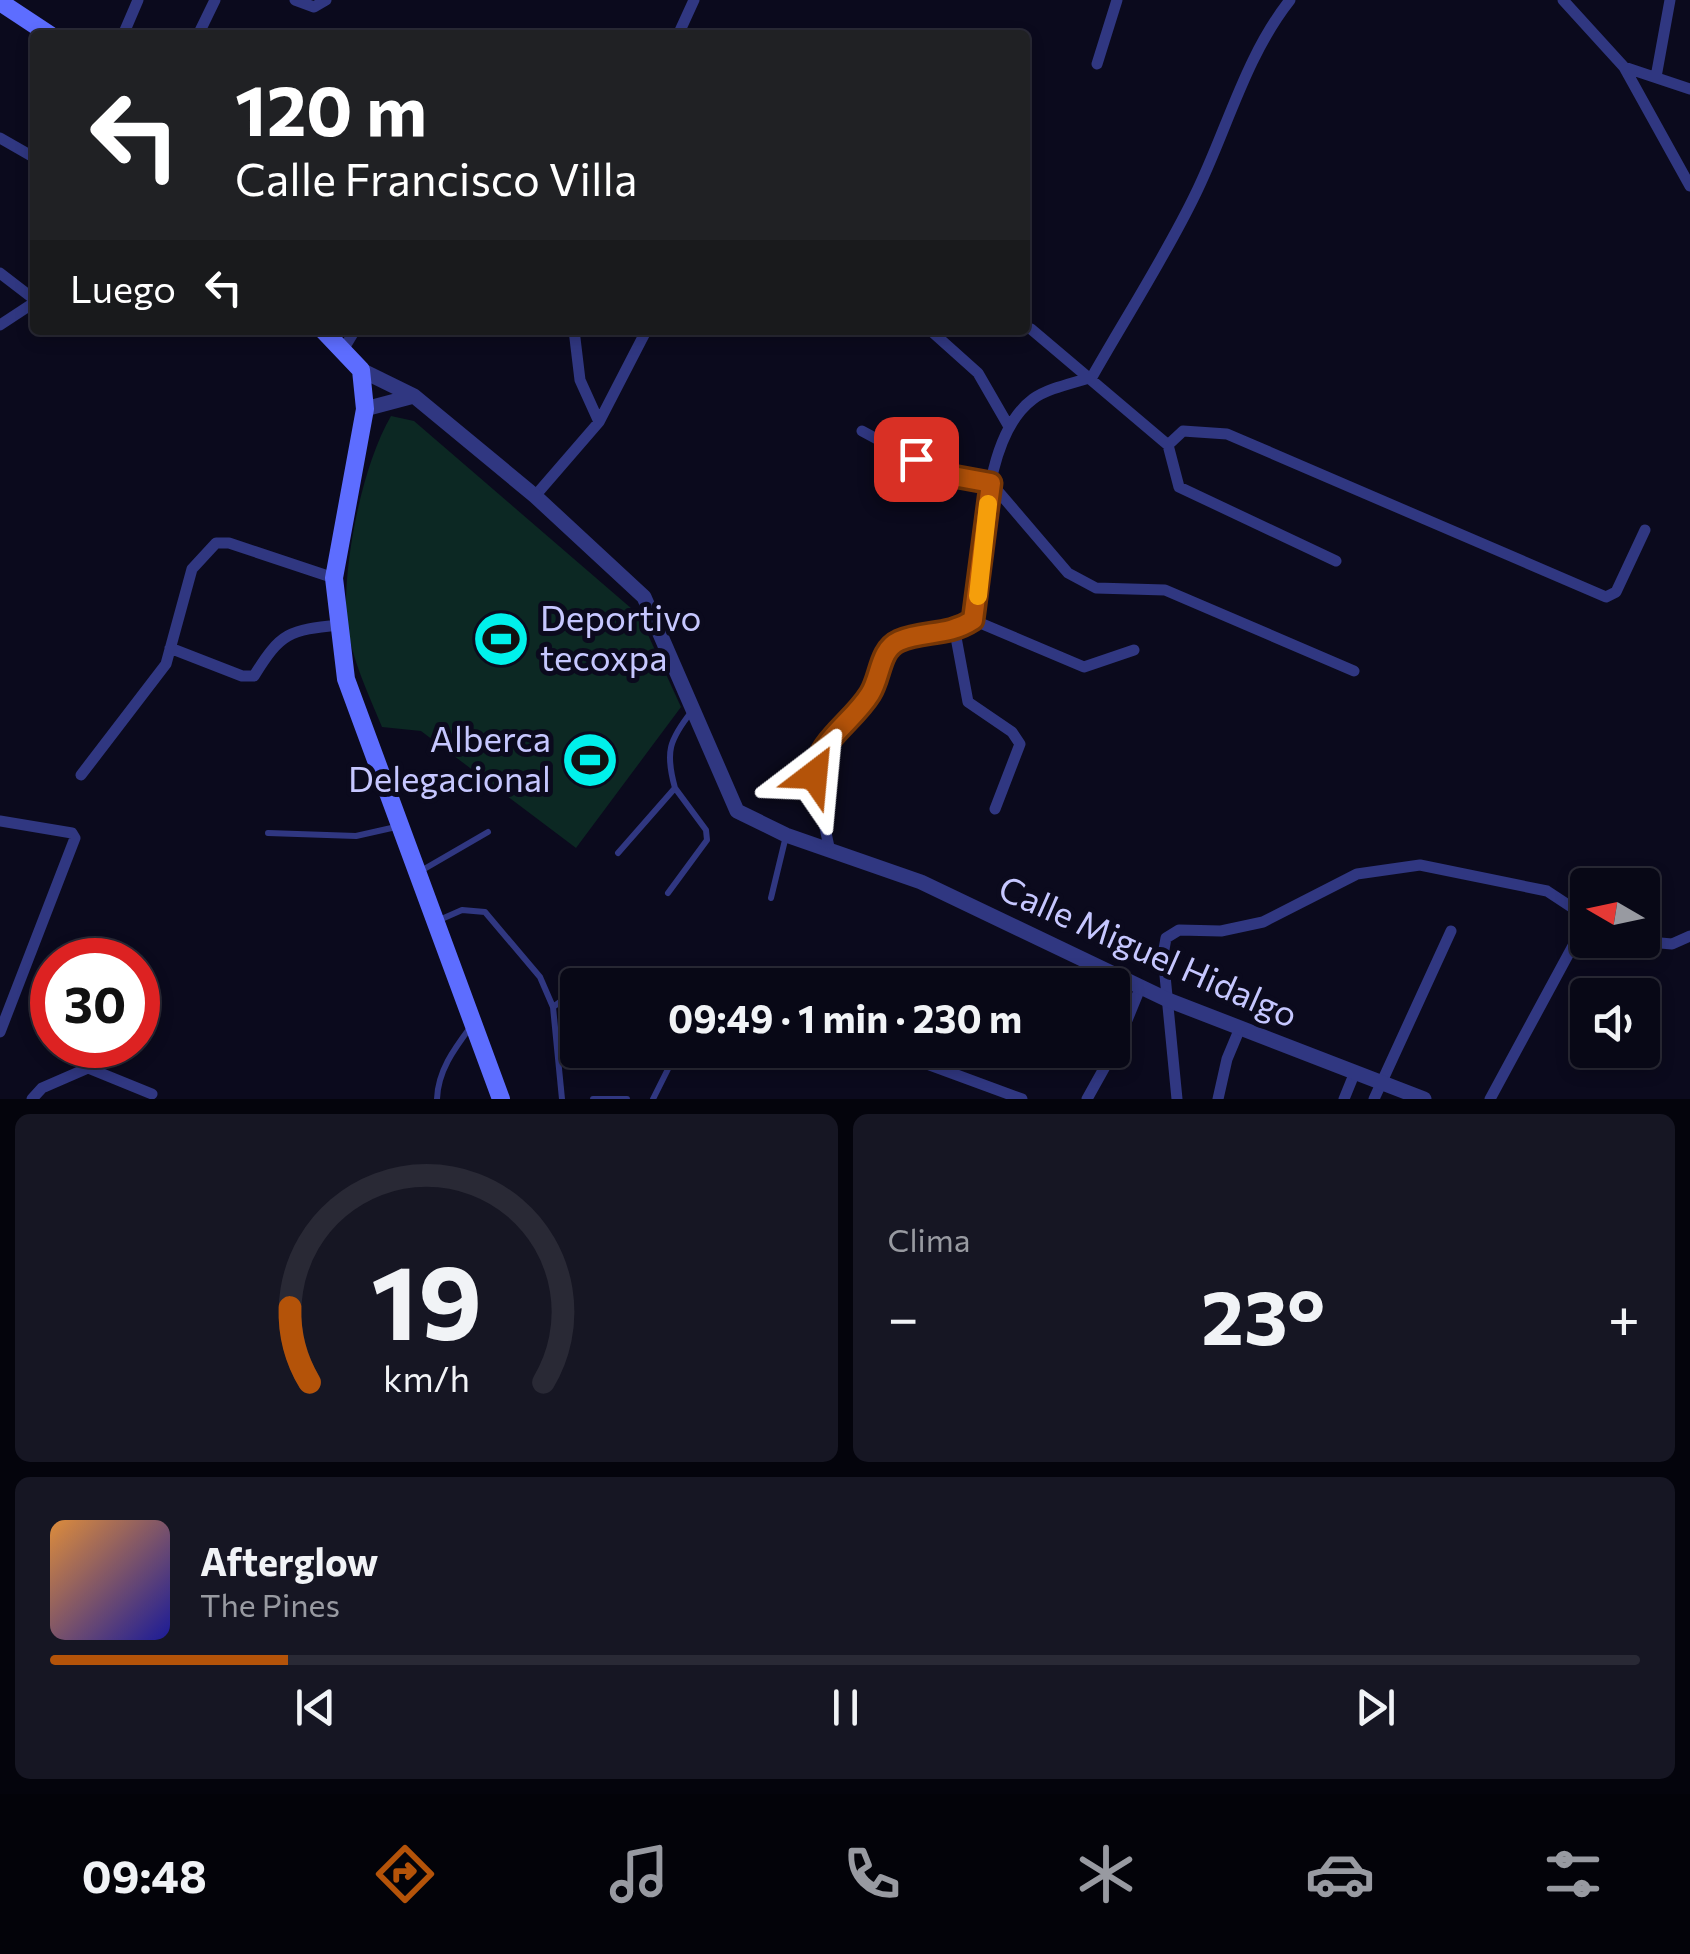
<!DOCTYPE html>
<html lang="es">
<meta charset="utf-8">
<style>
body{margin:0;font-family:Commissioner,sans-serif;background:#161623;color:#f1f3f6;height:100vh;display:flex;flex-direction:column;font-size:38px;white-space:nowrap}
*{box-sizing:border-box;margin:0}
p{font-size:32px;color:#989aa1}
.icon{flex:none;width:55px;height:55px;fill:none;stroke:currentColor;stroke-width:2;stroke-linecap:round;stroke-linejoin:round}
.map{position:relative;height:1099px;overflow:hidden}
.side{display:flex;flex-direction:column;gap:15px;padding:15px;background:#04040c;flex:1}
.side>*{flex:none}
.guide{position:absolute;left:30px;top:30px;width:1000px;height:305px;border-radius:10px;box-shadow:0 5px 15px #0003,0 0 0 2px #292935;background:#202124;color:#fff;overflow:hidden}
.needle{width:65px;rotate:279deg}
.controls{position:absolute;left:1570px;top:868px;display:grid;gap:20px}
.controls a{display:grid;place-items:center;width:90px;height:90px;border-radius:10px;background:#080816;box-shadow:0 5px 15px #0003,0 0 0 2px #292935;font-size:50px}
.speed{position:absolute;left:30px;top:938px;display:flex;gap:20px;font-size:50px;font-weight:700;text-align:center}
.speed>*{display:grid;place-content:center;width:130px;height:130px;border-radius:50%;background:#080816;box-shadow:0 5px 15px #0003,0 0 0 2px #292935;line-height:1}
.speed .limit{border:15px solid #d22;background:#fff;color:#111}
.pin{position:absolute;display:grid;place-items:center;width:85px;height:85px;color:#fff;margin:-42px;border-radius:20px;box-shadow:0 5px 15px #0006}
.me{position:absolute;width:110px;margin:-55px;rotate:29deg;stroke-linejoin:round;filter:drop-shadow(0 0 8px #0008)}
.turn{display:flex;align-items:center;gap:35px;height:210px;padding:0 40px;font-size:45px}
.turn .icon{width:130px;height:130px;stroke-width:2.5}
.turn b{display:block;font-size:70px;line-height:85px}
.then{display:flex;align-items:center;height:95px;padding:0 40px;background:#0003;gap:20px;font-size:38px}
.big{font-size:75px;font-weight:700;line-height:1.1}
.side .card{flex:1;display:flex;flex-direction:column;justify-content:center;gap:15px;min-width:0;padding:0 35px;border-radius:15px;background:#161623}
.side .dial{align-items:center;gap:0}
.dial svg{height:260px;overflow:visible;fill:none;stroke:#292935;stroke-width:7;stroke-linecap:round;text-anchor:middle}
.dial text{fill:#f1f3f6;stroke:none}
.song{display:flex;align-items:center;gap:30px}
.cover{width:120px;height:120px;border-radius:15px;background:linear-gradient(135deg,hsl(30 70% 55%),hsl(240 70% 35%))}
.played{height:10px;border-radius:5px;background:linear-gradient(90deg,#b45309 15%,#292935 15%)}
.keys{display:flex;justify-content:space-around;direction:ltr}
.heat{display:flex;justify-content:space-between;align-items:center;font-size:55px;direction:ltr}
.side .tiles{flex:1;display:grid;gap:15px;grid-template-columns:1fr 1fr}
.card:last-child{grid-column:span 2}
.trip{position:absolute;left:560px;top:968px;width:570px;height:100px;border-radius:10px;background:#080816;box-shadow:0 5px 15px #0003,0 0 0 2px #292935;font-weight:700;line-height:100px;text-align:center}
.tab-bar{display:flex;height:160px;justify-content:space-around;align-items:center;background:#030309;color:#989aa1}
.tab-bar .icon{width:70px;height:70px}
.tab-bar .active{color:#b45309}
.tab-bar b{font-size:45px;color:#f1f3f6}
.map>svg:first-child{display:block}
.green{fill:#0c2823}
.lines{fill:none;stroke-linecap:round;stroke-linejoin:round}
.service{stroke:#303781;stroke-width:6}
.minor{stroke:#303781;stroke-width:11}
.tertiary{stroke:#303781;stroke-width:15}
.secondary{stroke:#5d6dff;stroke-width:18}
.route-casing{stroke:#753606;stroke-width:25}
.route{stroke:#b45309;stroke-width:18}
.slow{stroke:#f59e0b;stroke-width:18}
.labels{text-anchor:middle;stroke-width:10;stroke-linejoin:round;paint-order:stroke}
.poi-label{font-size:35px;fill:#c6c7ff;stroke:#0b0a1d;text-anchor:start}
.street-label{font-size:35px;fill:#c6c7ff;stroke:#0b0a1d}
</style>
<div class="map">
<svg width="1690" height="1099" viewBox="0 0 1690 1099">
<rect width="100%" height="100%" fill="#0b0a1d"/>
<path class="green" d="M391,416l23,5 225,194 42,92 -105,141 -155,-117 -39,-4c-15,-37 -35,-77 -36,-117 -1,-56 17,-146 45,-194z"/>
<g class="lines">
<path class="service" d="M675,788c-10,-36 -6,-48 17,-77
M268,833l88,3 40,-9
M618,853l57,-65 31,42 1,10 -39,53
M419,872l69,-40
M771,898l15,-62
M437,921l25,-11 23,2 55,65 13,30 9,92
M582,985l39,-12
M553,1007l25,-18
M437,1099c1,-29 18,-51 35,-74
M593,1099h34
M653,1099l20,-40"/>
<path class="minor" d="M295,0l19,7 12,-7
M1563,0l61,67 66,119
M123,35l15,-35
M198,35l17,-35
M678,35l16,-35
M1097,64l20,-64
M1624,67l66,22
M1656,77l14,-77
M0,138l35,20
M0,273l35,27
M0,325l35,-23
M1031,329l137,116 15,-14 44,3 379,163 10,-5 29,-62
M930,330l48,43 30,52
M343,350l12,-20
M599,422l47,-91
M862,431l80,43 49,9 77,90 28,15 69,2 189,81
M1168,445l11,42 157,74
M535,496l64,-74 -19,-42 -6,-50
M973,620l111,47 50,-17
M955,632l13,70 44,30 8,12 -25,65
M170,648l72,28h12c27,-44 35,-46 86,-51
M81,775l85,-111 26,-95 24,-26h13l105,35
M0,821l72,12 3,5 -75,194
M829,847l-15,-72 2,-19 54,-61 14,-41 15,-13 56,-9 18,-12c12,-62 6,-181 60,-221 15,-11 41,-16 59,-22 34,-60 73,-120 103,-182 32,-65 50,-138 95,-195
M1626,940l46,4 18,-8
M675,972l37,13
M889,1050l133,49
M32,1099l10,-11 46,-20 64,26
M1087,1099l29,-52 25,-61
M1177,1099l-14,-144 3,-17 13,-8 42,1 42,-9 94,-48 63,-9 127,26 41,27
M1218,1099l9,-40 13,-31
M1344,1099l11,-27
M1374,1099l77,-168
M1490,1099l98,-181"/>
<path class="tertiary" d="M361,370l53,26 121,100 109,101 93,214 49,24 135,47 247,118 256,99
M365,409l49,-13"/>
<path class="secondary" d="M0,2l50,33
M323,330l38,40 4,39 -31,169 12,101 155,420"/>
</g>
<g class="lines">
<g class="route-casing">
<path id="route" d="M814,775c4,-35 38,-52 56,-81 11,-17 9,-44 29,-53 25,-11 48,-4 74,-21l18,-137 -49,-9 -26,-15"/>
</g>
<use href="#route" class="route"/>
<path class="slow" d="M978,596l10,-92"/>
</g>
<defs>
<g id="stadium-disc" transform="scale(2.875)"><circle r="9.5" fill="#00f1eb" stroke="#0b0a1d"/><path d="M0-5a6.5 5 0 1 0 0 10a6.5 5 0 1 0 0-10ZM-3.5-1.8h7v3.6h-7Z" fill="#111"/></g>
</defs>
<g fill-rule="evenodd">
<use href="#stadium-disc" x="501" y="639"/>
<use href="#stadium-disc" x="590" y="760"/>
</g>
<g class="labels">
<g class="poi-label">
<text x="540" y="631">Deportivo<tspan x="540" dy="40">tecoxpa</tspan></text>
<text x="551" y="752" text-anchor="end">Alberca<tspan x="551" dy="40">Delegacional</tspan></text>
</g>
<g class="street-label">
<text transform="translate(1148 952) rotate(24)" y="12">Calle Miguel Hidalgo</text>
</g>
</g>
</svg>
<div class="controls">
<a><svg class="needle" viewBox="-14 -14 28 28"><path d="M0-13l5 13h-10z" fill="#e53935"/><path d="M0 13l5-13h-10z" fill="#989aa1"/></svg></a>
<a><svg class="icon" aria-label="sound" viewBox="0 0 24 24"><path d="M4 9h4l5-4v14l-5-4H4zM17 9q2 3 0 6"/></svg></a>
</div>
<div class="speed"><div class="limit">30</div></div>
<div class="pin" style="left:916px;top:459px;background:#d93025"><svg class="icon" aria-label="arrive" viewBox="0 0 24 24"><path d="M6 21V4h12l-3 4 3 4H6"/></svg></div>
<svg class="me" style="left:814px;top:775px" viewBox="-20 -20 40 40"><path d="M0-17L14 15 0 8-14 15z" fill="#b45309" stroke="#fff" stroke-width="4"/></svg>
<div class="trip">09:49 · 1 min · 230 m</div>
<div class="guide">
<div class="turn"><svg class="icon" aria-label="left" viewBox="0 0 24 24"><path d="M17 20v-9H6M10 6l-5 5 5 5"/></svg><div><b>120 m</b>Calle Francisco Villa</div></div>
<div class="then">Luego<svg class="icon" aria-label="left" viewBox="0 0 24 24"><path d="M17 20v-9H6M10 6l-5 5 5 5"/></svg></div>
</div>
</div>
<section class="side">
<div class="tiles">
<div class="card dial"><svg viewBox="0 0 100 80">
<path d="M14 69A42 42 0 1 1 86 69"/>
<path d="M14 69A42 42 0 0 1 8 46" stroke="#b45309"/>
<text x="50" y="56" font-size="32" font-weight="700">19</text>
<text x="50" y="72" font-size="11">km/h</text>
</svg></div>
<div class="card"><p>Clima</p>
<div class="heat"><a>−</a><b class="big">23°</b><a>+</a></div>
</div>
<div class="card">
<div class="song"><i class="cover"></i><div><b>Afterglow</b><p>The Pines</p></div></div>
<div class="played"></div>
<div class="keys"><svg class="icon" aria-label="previous" viewBox="0 0 24 24"><path d="M18 5L8 12l10 7zM5 5v14"/></svg><svg class="icon" aria-label="pause" viewBox="0 0 24 24"><path d="M8 5v14M16 5v14"/></svg><svg class="icon" aria-label="next" viewBox="0 0 24 24"><path d="M6 5l10 7-10 7zM19 5v14"/></svg></div>
</div>
</div>
</section>
<nav class="tab-bar">
<b>09:48</b>
<svg class="icon active" aria-label="directions" viewBox="0 0 24 24"><path d="M12 3l9 9-9 9-9-9zM9 14v-3h6M13 9l2 2-2 2"/></svg>
<svg class="icon" aria-label="music" viewBox="0 0 24 24"><path d="M9 18V5l10-2v13"/><circle cx="6" cy="18" r="3"/><circle cx="16" cy="16" r="3"/></svg>
<svg class="icon" aria-label="phone" viewBox="0 0 24 24"><path d="M5 4h4l2 5-3 2q2 4 5 5l2-3 5 2v4C11 20 4 13 5 4z"/></svg>
<svg class="icon" aria-label="climate" viewBox="0 0 24 24"><path d="M12 3v18M4 7l16 10M4 17L20 7"/></svg>
<svg class="icon" aria-label="car" viewBox="0 0 24 24"><path d="M5 17H2v-5l4-1 3-4h7l3 4 3 1v5h-3M9 17h6M6 11h13"/><circle cx="7" cy="17" r="2"/><circle cx="17" cy="17" r="2"/></svg>
<svg class="icon" aria-label="filters" viewBox="0 0 24 24"><path d="M4 7h16M4 17h16"/><circle cx="9" cy="7" r="2"/><circle cx="15" cy="17" r="2"/></svg>
</nav>
